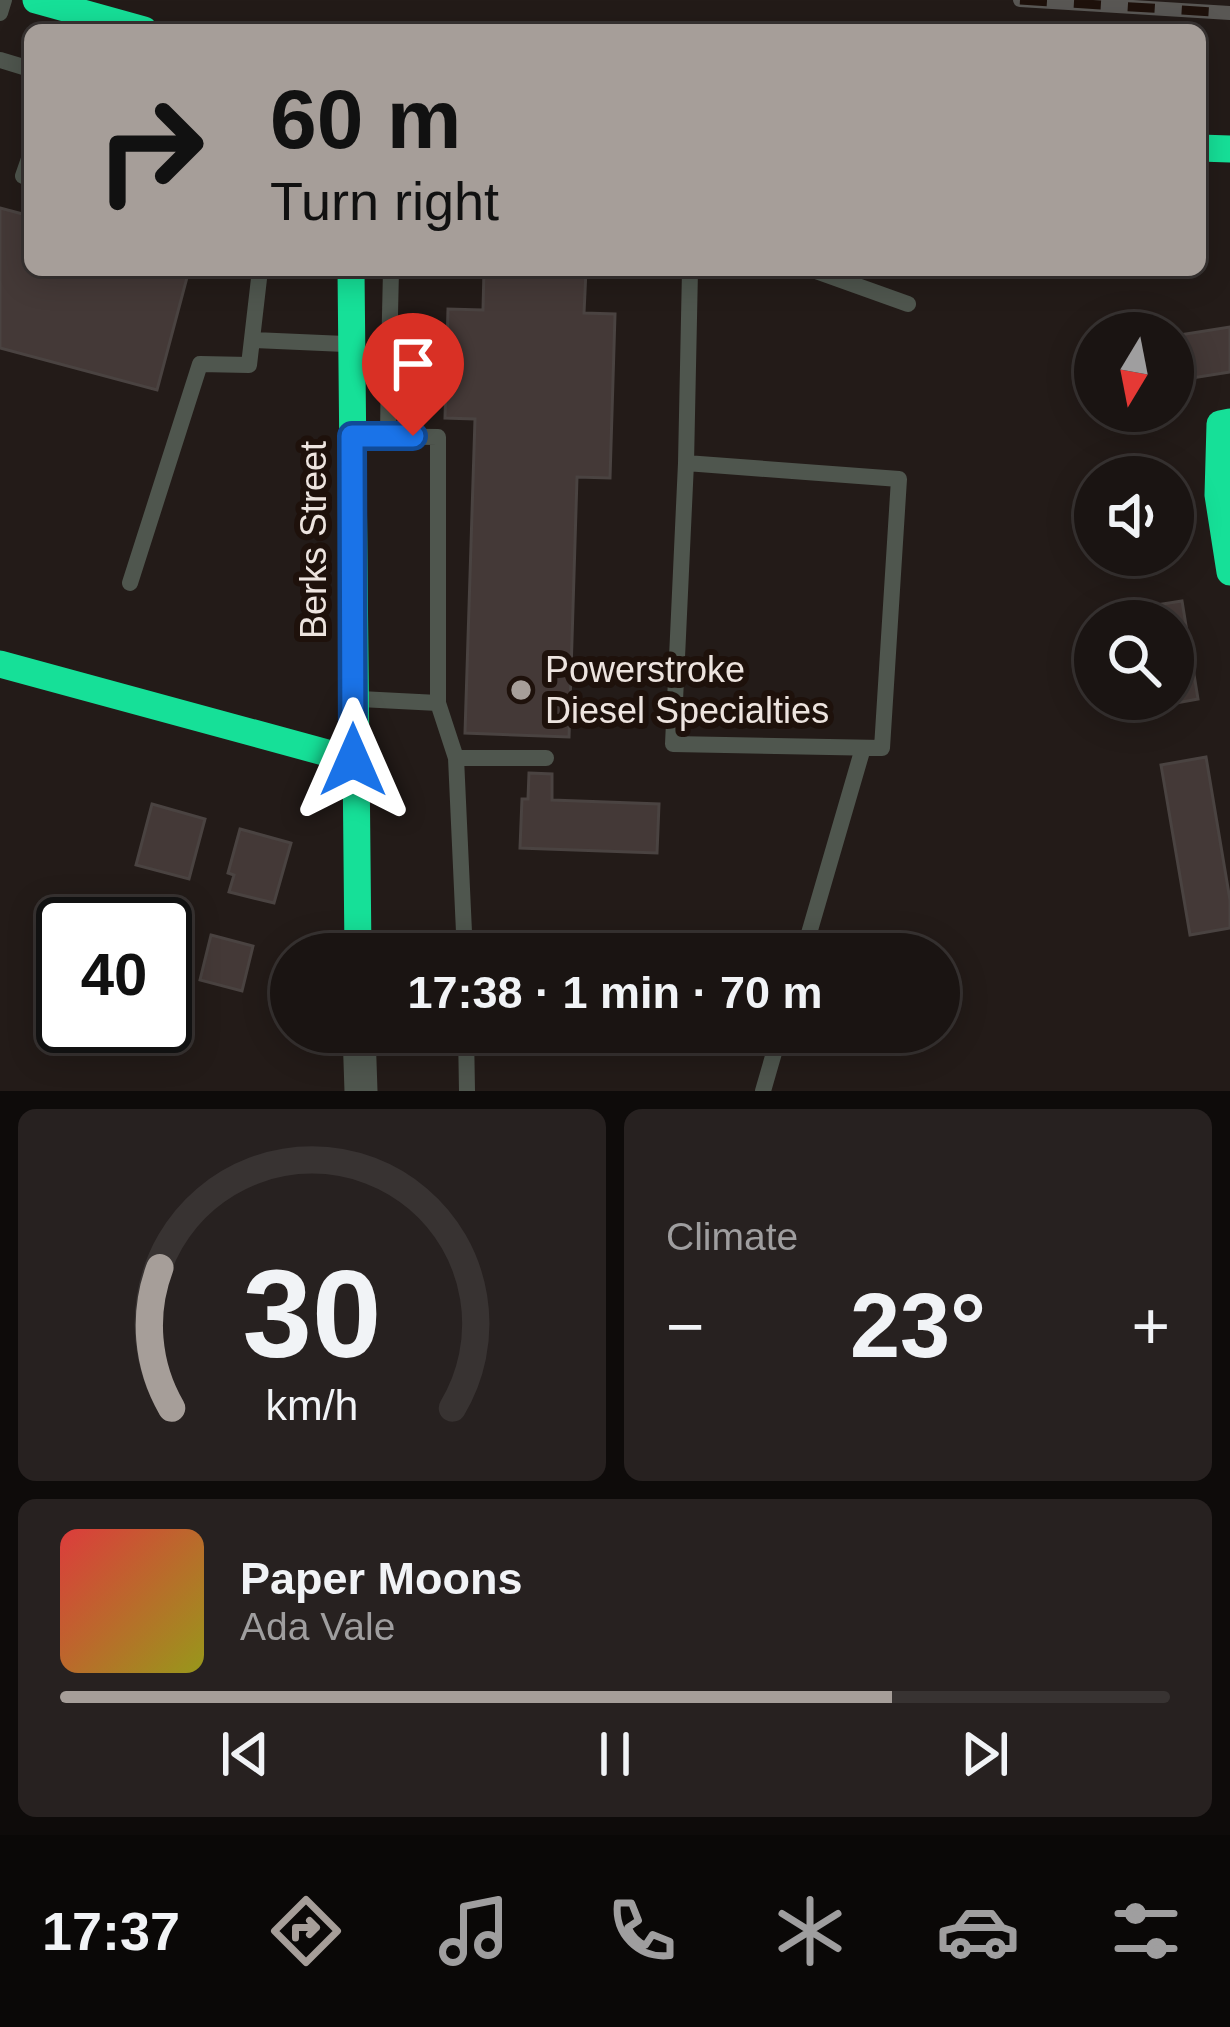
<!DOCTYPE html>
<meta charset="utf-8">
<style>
body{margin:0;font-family:Arial,sans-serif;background:#272120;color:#f1f3f6;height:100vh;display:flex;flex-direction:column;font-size:45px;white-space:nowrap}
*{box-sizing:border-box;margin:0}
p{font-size:39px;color:#9f9e9f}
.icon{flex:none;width:66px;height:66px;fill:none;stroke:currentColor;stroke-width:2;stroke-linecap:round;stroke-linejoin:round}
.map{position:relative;height:1091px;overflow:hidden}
.drawer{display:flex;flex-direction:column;gap:18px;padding:18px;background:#0e0b0a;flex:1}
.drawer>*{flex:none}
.banner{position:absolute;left:24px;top:24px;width:1182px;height:252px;border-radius:18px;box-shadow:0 6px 30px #0003,0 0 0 3px #383332;background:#a69e99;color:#111;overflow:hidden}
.needle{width:78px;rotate:190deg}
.fabs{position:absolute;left:1074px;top:312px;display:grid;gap:24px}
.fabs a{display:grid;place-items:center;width:120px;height:120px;border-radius:50%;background:#1a1412;box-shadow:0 6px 30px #0003,0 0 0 3px #383332;font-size:60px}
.speed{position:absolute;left:36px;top:897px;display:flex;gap:24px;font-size:60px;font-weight:700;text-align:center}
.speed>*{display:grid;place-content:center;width:156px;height:156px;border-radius:50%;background:#1a1412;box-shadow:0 6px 30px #0003,0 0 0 3px #383332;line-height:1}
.speed .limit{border:6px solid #111;border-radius:18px;background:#fff;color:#111}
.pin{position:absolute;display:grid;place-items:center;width:102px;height:102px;color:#fff;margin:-123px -51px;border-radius:50% 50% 50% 0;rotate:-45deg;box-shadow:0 0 12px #0007}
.pin .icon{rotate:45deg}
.me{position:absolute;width:132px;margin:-66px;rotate:0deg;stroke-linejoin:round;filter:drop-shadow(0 0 9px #0008)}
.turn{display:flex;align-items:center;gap:42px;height:252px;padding:0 48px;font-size:54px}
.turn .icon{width:156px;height:156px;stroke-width:2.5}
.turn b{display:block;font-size:84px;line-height:102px}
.big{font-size:90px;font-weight:600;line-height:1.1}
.drawer .tile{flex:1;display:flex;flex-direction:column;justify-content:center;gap:18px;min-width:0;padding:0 42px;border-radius:18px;background:#272120}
.drawer .dial{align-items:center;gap:0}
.dial svg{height:312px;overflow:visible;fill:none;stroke:#383332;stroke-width:7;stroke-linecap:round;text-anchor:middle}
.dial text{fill:#f1f3f6;stroke:none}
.song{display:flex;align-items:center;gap:36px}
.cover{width:144px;height:144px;border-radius:18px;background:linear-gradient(135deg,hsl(0 70% 55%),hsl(60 70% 35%))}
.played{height:12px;border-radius:6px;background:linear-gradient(90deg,#a69e99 75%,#383332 75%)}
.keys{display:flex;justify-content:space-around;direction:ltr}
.heat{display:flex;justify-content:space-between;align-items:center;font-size:66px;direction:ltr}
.drawer .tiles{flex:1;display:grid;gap:18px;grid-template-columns:1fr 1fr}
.tile:last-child{grid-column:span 2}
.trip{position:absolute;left:270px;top:933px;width:690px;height:120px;border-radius:60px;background:#1a1412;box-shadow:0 6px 30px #0003,0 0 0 3px #383332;font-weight:600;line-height:120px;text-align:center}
.dock{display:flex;height:192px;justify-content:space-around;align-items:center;background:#0a0807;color:#9f9e9f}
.dock .icon{width:84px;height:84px}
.dock .selected{color:#a69e99}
.dock b{font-size:54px;color:#f1f3f6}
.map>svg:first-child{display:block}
.building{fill:#443937;stroke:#4a4341;stroke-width:3}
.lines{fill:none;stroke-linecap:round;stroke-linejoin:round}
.lane{stroke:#4f564e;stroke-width:16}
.street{stroke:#4f564e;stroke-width:33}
.fast{stroke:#16e098;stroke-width:27}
.rail-casing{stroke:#595754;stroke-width:14}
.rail{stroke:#1e110b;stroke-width:9;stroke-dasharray:27;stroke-linecap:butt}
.route-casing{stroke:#114b97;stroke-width:30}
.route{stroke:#1a73e8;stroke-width:21}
.poi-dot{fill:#a69e99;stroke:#1e110b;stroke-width:4.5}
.labels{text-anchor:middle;stroke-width:12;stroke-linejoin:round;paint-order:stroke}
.street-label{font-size:36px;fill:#ede4df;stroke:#1e110b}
.poi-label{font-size:36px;fill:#ede4df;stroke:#1e110b;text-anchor:start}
</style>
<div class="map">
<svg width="1230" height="1091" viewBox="0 0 1230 1091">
<rect width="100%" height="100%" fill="#231b18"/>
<path class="building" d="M0,208l30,8v54h159l-32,120 -157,-42z
M484,270h102l-2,43 31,1 -5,164 -33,-1 -8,260 -104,-4 10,-314 -30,-1 3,-109 35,1z
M1230,327v45l-57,9v-45z
M1182,601l16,98 -44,8 -1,-8h20v-78h-34l-2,-13z
M1206,757l24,143v28l-40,7 -29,-170z
M529,773l23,1v26l107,4 -2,49 -137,-5 2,-49h6z
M152,804l53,15 -16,60 -53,-14z
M240,829l51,14 -17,60 -45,-11 5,-17 -6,-2z
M211,935l42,11 -11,45 -42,-11z"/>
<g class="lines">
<path class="lane" d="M0,13l4,-13
M0,60l30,9
M30,156l-7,20 7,1
M813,270l95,34
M252,340l93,4
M359,360l30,-1 2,-89
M388,435l1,-76
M358,436l80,1v266l-78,-4
M686,463l213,16 -17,269 -209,-4 13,-281 4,-193
M130,583l70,-219 49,1 11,-95
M438,703l18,55 9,196
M456,758h90
M803,954l60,-206
M466,1032l1,59
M763,1091l17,-59"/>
<path class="street" d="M359,1032l2,59"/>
<path class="fast" d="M36,0l108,30
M1200,148l30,1
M351,270l7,684
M1230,422l-10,2 -2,71 12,77
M0,664l353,96"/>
<g class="rail-casing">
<path id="rail" d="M1020,0l210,13"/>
</g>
<use href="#rail" class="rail"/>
</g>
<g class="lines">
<g class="route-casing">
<path id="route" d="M353,760l-1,-324h61"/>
</g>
<use href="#route" class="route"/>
</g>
<circle class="poi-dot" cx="521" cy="690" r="12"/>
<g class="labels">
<g class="street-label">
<text transform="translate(313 540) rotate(-90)" y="13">Berks Street</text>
</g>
<g class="poi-label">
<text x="545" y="682">Powerstroke<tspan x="545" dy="41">Diesel Specialties</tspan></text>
</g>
</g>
</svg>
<div class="fabs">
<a><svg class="needle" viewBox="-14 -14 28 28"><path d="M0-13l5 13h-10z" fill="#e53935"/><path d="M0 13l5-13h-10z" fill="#9f9e9f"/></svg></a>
<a><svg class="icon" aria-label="sound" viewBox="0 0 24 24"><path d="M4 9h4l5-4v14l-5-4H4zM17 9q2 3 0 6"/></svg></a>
<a><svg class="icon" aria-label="search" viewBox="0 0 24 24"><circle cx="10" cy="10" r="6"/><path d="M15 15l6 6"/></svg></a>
</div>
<div class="speed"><div class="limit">40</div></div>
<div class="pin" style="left:413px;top:436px;background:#d93025"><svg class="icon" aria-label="arrive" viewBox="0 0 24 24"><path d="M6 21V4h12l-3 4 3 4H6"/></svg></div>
<svg class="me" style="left:353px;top:760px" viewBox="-20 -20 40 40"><path d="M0-17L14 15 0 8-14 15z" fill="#1a73e8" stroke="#fff" stroke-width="4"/></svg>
<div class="trip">17:38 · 1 min · 70 m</div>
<div class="banner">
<div class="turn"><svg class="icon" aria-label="right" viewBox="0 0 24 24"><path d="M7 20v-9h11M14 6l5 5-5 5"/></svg><div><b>60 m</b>Turn right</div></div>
</div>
</div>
<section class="drawer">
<div class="tiles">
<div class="tile dial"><svg viewBox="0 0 100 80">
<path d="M14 69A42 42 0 1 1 86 69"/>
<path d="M14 69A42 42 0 0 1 11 33" stroke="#a69e99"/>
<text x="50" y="56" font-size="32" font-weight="700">30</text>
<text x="50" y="72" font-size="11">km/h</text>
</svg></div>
<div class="tile"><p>Climate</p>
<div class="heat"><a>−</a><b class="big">23°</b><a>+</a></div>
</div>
<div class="tile">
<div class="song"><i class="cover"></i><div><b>Paper Moons</b><p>Ada Vale</p></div></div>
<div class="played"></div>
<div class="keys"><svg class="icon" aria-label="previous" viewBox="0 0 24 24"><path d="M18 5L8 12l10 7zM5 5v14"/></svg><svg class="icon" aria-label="pause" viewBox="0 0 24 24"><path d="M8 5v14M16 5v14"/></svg><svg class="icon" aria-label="next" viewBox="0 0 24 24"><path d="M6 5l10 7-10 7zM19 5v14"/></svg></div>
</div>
</div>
</section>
<nav class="dock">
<b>17:37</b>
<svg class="icon selected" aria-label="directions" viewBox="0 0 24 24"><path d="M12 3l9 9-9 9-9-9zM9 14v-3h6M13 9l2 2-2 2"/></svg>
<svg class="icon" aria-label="music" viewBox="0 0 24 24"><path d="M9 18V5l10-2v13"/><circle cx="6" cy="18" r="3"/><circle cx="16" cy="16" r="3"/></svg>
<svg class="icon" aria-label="phone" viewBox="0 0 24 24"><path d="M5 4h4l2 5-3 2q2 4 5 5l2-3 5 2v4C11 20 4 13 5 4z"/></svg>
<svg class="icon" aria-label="climate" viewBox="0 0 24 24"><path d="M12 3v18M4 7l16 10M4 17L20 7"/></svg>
<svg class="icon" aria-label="car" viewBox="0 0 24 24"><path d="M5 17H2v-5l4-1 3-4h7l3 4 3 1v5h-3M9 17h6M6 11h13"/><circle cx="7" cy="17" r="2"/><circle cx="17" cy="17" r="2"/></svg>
<svg class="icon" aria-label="filters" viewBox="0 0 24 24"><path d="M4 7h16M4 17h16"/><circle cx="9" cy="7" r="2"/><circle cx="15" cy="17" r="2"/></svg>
</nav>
